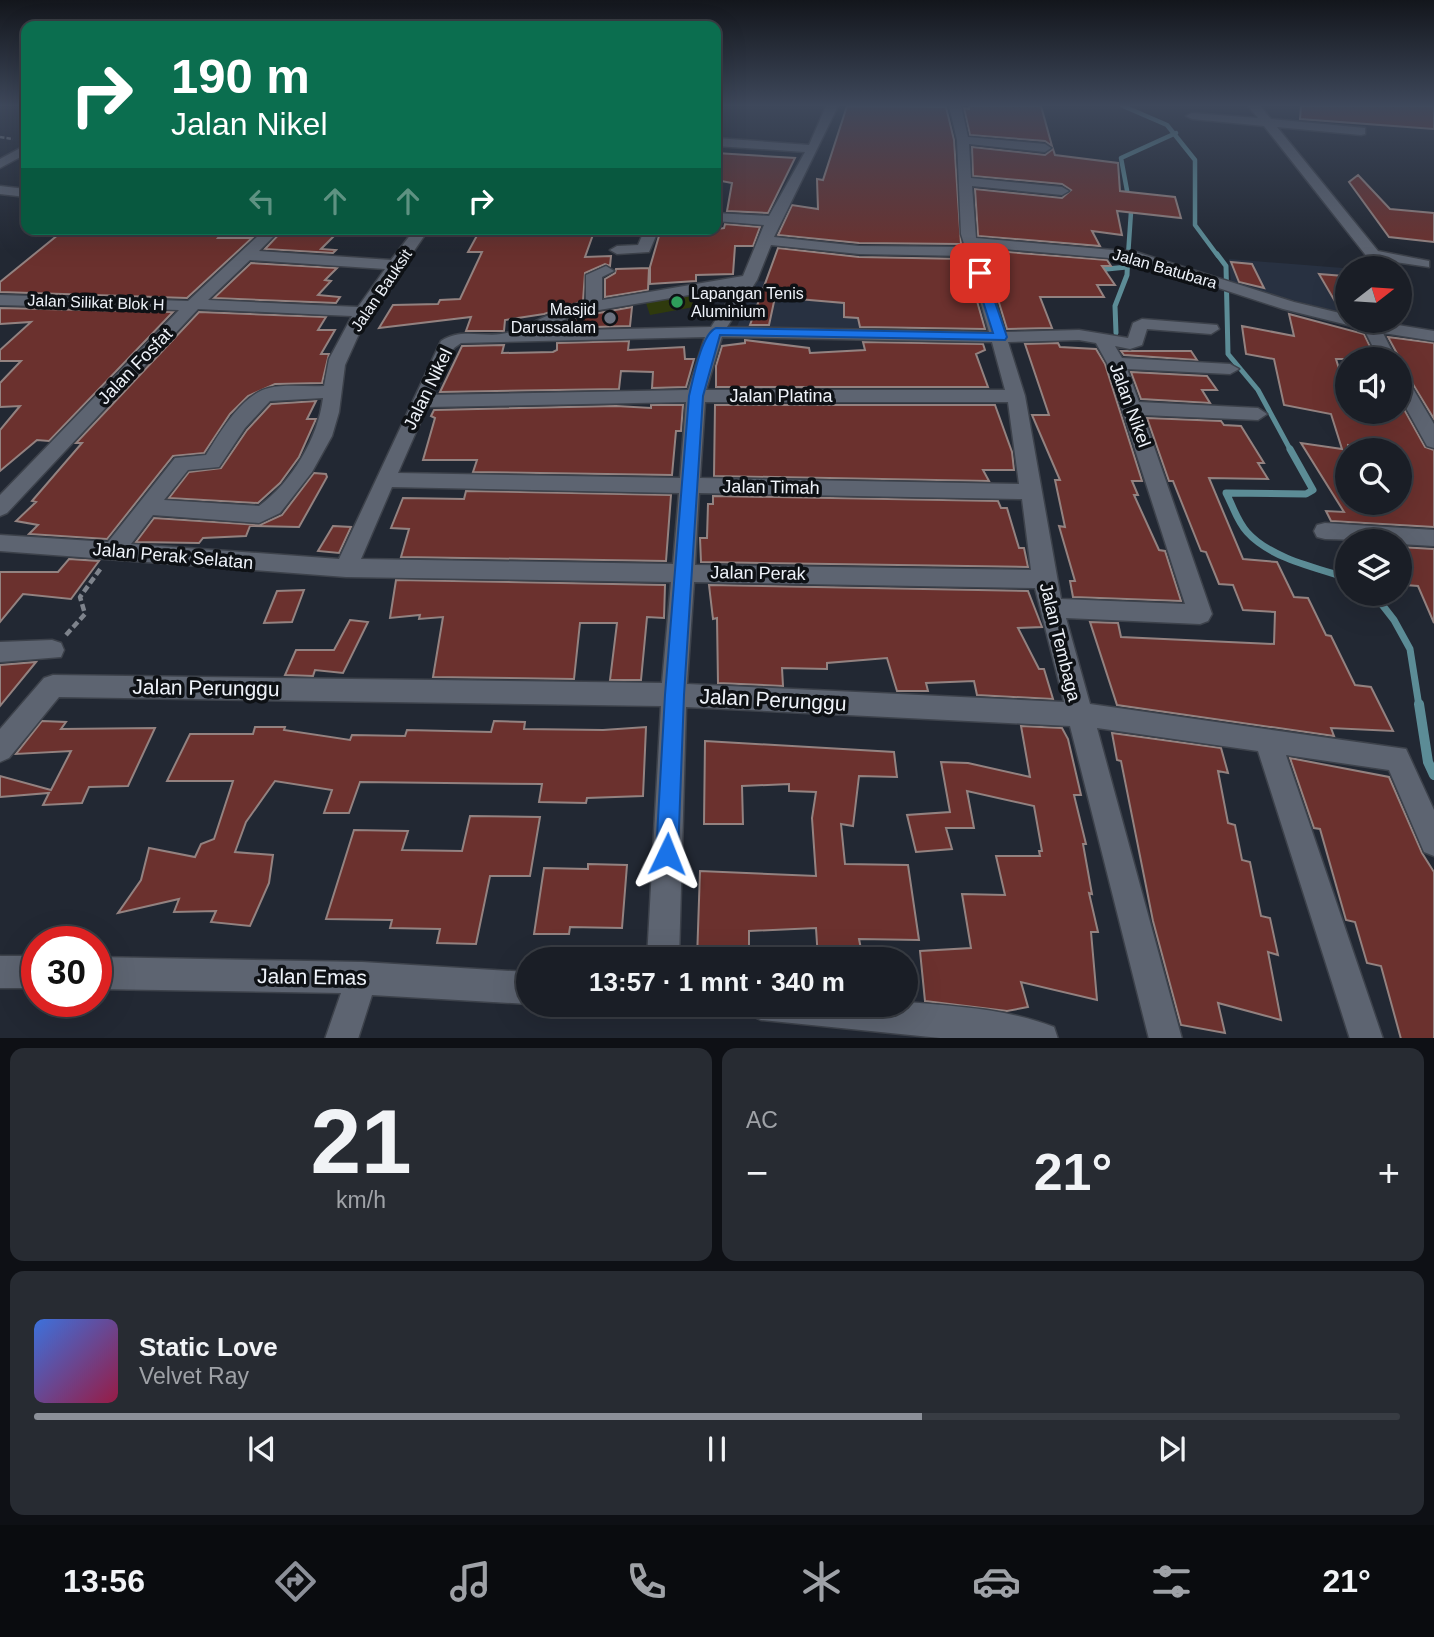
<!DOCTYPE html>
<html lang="id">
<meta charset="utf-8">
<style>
body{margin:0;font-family:Arial,sans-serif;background:#272b32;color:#f1f3f6;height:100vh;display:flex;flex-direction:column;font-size:26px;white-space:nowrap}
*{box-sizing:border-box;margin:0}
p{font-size:23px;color:#9fa2a7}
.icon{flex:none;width:38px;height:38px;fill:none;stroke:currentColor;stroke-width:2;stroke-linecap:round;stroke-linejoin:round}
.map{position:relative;height:1038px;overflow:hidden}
.sheet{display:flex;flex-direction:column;gap:10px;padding:10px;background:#0e1015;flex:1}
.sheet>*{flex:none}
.guide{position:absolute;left:21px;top:21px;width:700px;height:214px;border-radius:14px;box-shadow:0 7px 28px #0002,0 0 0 2px #383c43;background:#0b6e4f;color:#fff;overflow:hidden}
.needle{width:46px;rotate:73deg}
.fabs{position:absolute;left:1335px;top:256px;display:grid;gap:14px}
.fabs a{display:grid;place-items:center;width:77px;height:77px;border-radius:50%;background:#1a1e26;box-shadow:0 7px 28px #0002,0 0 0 2px #383c43;font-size:35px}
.speed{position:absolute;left:21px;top:926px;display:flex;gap:14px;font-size:35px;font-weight:700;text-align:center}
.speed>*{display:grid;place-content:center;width:91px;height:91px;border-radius:50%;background:#1a1e26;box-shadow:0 7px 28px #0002,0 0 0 2px #383c43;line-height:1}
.speed .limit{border:10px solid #d22;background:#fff;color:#111}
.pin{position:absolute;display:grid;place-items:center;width:60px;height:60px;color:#fff;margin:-30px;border-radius:14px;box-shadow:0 4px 10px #0006}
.me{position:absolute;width:77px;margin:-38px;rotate:2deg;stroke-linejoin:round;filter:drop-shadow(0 0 5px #0008)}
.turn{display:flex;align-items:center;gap:24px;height:147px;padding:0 35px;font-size:32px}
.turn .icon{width:91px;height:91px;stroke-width:2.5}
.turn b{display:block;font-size:49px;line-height:60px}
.lanes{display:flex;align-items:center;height:66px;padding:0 35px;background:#0003;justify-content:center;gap:35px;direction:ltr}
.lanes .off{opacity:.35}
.big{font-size:52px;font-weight:600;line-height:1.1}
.sheet .tile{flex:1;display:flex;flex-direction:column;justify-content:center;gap:10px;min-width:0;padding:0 24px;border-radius:14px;background:#272b32}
.sheet .dial{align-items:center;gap:0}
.dial b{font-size:91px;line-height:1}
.song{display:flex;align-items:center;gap:21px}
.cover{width:84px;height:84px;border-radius:10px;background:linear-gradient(135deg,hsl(220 70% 55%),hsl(340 70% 35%))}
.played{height:7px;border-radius:4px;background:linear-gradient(90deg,#8c9099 65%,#383c43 65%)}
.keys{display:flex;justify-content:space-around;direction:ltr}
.heat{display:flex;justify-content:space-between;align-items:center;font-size:38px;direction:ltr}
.sheet .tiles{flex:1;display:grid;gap:10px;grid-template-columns:1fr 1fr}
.tile:last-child{grid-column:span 2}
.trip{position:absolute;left:516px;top:947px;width:402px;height:70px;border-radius:35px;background:#1a1e26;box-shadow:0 7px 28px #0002,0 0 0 2px #383c43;font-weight:600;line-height:70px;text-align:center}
.dock{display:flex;height:112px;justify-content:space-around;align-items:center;background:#0a0c0f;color:#9fa2a7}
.dock .icon{width:49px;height:49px}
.dock .current{color:#8c9099}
.dock b{font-size:32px;color:#f1f3f6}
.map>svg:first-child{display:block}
.built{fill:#283141}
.green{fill:#2f3a0d}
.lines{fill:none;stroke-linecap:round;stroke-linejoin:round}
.stream-far3{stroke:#5c8c96;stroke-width:4.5}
.stream-far2{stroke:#5c8c96;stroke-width:5}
.stream-far1{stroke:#5c8c96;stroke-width:7}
.stream{stroke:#5c8c96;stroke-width:10}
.building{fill:#6b312e;stroke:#938280;stroke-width:2;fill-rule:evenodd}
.minor-casing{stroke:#3d424b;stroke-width:3}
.path-far1{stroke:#7e838c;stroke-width:2.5;stroke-dasharray:4.5 2;stroke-linecap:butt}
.path{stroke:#7e838c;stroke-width:4.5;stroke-dasharray:7 3.5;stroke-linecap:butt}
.minor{fill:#5d6471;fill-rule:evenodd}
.route{fill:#1a73e8;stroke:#114b97;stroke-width:2}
.leisure-dot{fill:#2e9e5b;stroke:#0e1115;stroke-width:2.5}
.worship-dot{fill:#6b7280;stroke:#0e1115;stroke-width:2.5}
.labels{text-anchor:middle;stroke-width:7;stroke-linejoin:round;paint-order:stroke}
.far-street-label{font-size:16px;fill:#eef2f9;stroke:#0e1115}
.far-poi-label{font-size:16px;fill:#eef2f9;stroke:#0e1115;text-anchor:start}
.street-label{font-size:18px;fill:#eef2f9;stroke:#0e1115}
.near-street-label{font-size:21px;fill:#eef2f9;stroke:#0e1115}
</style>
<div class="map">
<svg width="1434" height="1039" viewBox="0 0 1434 1039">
<rect width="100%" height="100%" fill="#222833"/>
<path class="built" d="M1229,259l114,9 4,7v40l-116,-32z
M757,281l110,6v44l-130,-5z"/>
<path class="green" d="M704,290l6,14 -60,11 -5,-15z"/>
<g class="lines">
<path class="stream-far3" d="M1123,106l44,19 28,35v65l23,31
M1128,256l3,-44 -10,-54 55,-25"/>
<path class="stream-far2" d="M1217,254l9,12 2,88 30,36 33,61
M1097,270l30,-3
M1116,333l-1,-27 12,-31 1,-21"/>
<path class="stream-far1" d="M1290,449l23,41 -7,4 -80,-1c7,13 11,28 21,39 23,26 69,36 101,46
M1373,593l21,27 16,29 9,57"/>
<path class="stream" d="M1419,704l9,58 6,13"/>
</g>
<path class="building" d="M847,106l99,1 8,33 7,104 -102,-1 -81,-8 14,-30 26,4 -1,-30 6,1z
M969,106h72l11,40 -7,-5 -75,-6 -6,-27 5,1z
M1301,106h133v23l-134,-10z
M972,147l73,8 8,-6 2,6 63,8 2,28 55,6 6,21 -64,-7 5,24 -30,-4 8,15 -122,-10 -3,-47 87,9 9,-8 -9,-6 -89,-8z
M716,153l79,5 -27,55 -41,-2 5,-28 -16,-3z
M1358,175l32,34 44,4v29l-45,-5 -40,-55z
M725,224l35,3 -7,19h-18l-2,28 -37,1v6l-46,3v-17l11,-38h55l8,-1z
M101,229l113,1 9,2 -5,6h34l-65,60 -187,-6v-10l64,-52z
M292,229l45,4 -16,16 15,1 -3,3 -68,-4 17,-18z
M520,229h75l-10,28 26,-1 -1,10 -5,-2 -20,9 -2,28 -39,13 -39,6 -1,11h-38l5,-14 -92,11 14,-23 45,-1 2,-4 20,-1 22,-47h-14l12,-22 39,2z
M778,248l81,9 106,2 20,70 -125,-2 -2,-9 -14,-1v-14l-69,-6 -6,28h-19z
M983,250l124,10 4,6h-9l13,19h-18l7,12h-64l12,31 -45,1z
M1231,262l21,2 12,24 -25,-6z
M251,263l86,5 -12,12 6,1 -13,14 22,2 -4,6 -122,-5z
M649,268l-1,22 -43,7v-18l10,-6 1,-4z
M1319,274l25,2 4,6v30l-8,-2z
M632,307l-2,19 -71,2v-3l23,-9z
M0,308l173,4 -124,129 -12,-1 -37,31v-41l20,-24 -20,1v-24l21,-22h-21v-11l31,-28 -31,2z
M199,312l127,5 -8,13h17l-14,24h8l-7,29 -47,1 -27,12 -18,18 -26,39 -31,3 -66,83 -78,-5 9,-9 -22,-4 20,-19 -4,-1 50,-58h-6z
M1289,314l75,20 12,25h-40l12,39v13h52v-9l25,45 9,3v77l-103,-6 -5,-10 18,1 -43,-69 41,6 -11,-35 -47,-9 -10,-46 -28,-5 -4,-28 52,10zM1348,445l23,5h29v52h-52z
M1388,337l46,6v76l-26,-43 -8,-3v-14z
M745,340l64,8 1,5 55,-3 -2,-8 120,2 2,6 -9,4 12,33h-272v-21l6,-20 23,-3z
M629,341l-1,9 56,-3 1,12h9l-8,28 -34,1 1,-16 -32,-1 -2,18 -179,3 22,-46 42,-1 -2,8 51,-1 4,-2v-7z
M1058,343l2,4 36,2 9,15 37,117h-10l6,14h-4l25,55 6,1 16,50 -108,-4 -3,-16h5l-16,-55 6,1 -10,-47h5l-28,-65h17l-24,-71z
M1121,351h70l6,9 -73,-5z
M1131,372l76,4 10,14h-15l8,13 -69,-4z
M316,401l-9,18h9l-17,38 -19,26 -22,20 -89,-5 20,-26 32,-4 26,-38 24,-26z
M651,405h32l-2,26h-5l-4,44 -199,-3 4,-12h-54l12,-42 -4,-2 3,-6 182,-4 35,2z
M715,405h280l17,47 2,18h-31l6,11 -275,-5z
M1147,418l74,3 3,4 17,1 23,37h-6l10,16 -59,-1 34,81 34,3 17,35 14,1 18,37 5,1 24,49 16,2 22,44 -62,-3 3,8 -217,-31 -27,-83 28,1 3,14 153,7 1,-32 -32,-2 -10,-25 -14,-1 -13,-32 -5,-1 -28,-70h-4z
M314,473l12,1 1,3 -28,50 -49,-1 -4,10 -43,2 -4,5 -63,-1 18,-24 106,7 22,-10z
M466,491l205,4 -5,66 -265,-4 8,-28 -18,-1 12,-30 61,1z
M713,496l285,5 3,7h6l12,40h5l4,19 -327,-5 -1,-24h7l1,-34h5z
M333,526l18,1 -12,26 -21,-2z
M1400,547l34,2v74l-16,-37 -13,-1 -5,-7z
M69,559l30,2 -28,38 -48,-5 -23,28v-50h58z
M396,580l269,5 -1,33 -17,-1 -6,63h-31l7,-57h-37l-6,56 -141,-2 10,-60 -24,2 1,-4 -30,3z
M709,585l319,6 14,36 -24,1 21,41h5l9,30 -76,-4 -3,-14 -48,2 2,8h-31l-10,-33 -60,5v6l-45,-1 1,18 -65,-3 -1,-65 -4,1z
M304,590l-12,32 -28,1 13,-32z
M350,620l18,2 -25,51 -28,-3 -2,6 -28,-1 11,-25h38z
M36,662l-36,44v-41z
M42,721l24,1 -5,7 94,-1 -27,58 -39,1 -7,16 -39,2 6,-12 -49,4v-21l51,14 20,-39 -55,3z
M494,721l31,1 -1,7 79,1 43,-3 -3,69 -56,2 -1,5 -47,-1 3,-18 -182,-2 -11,31h-25l8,-23 -57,-9 -29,41 -11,30 38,3 -4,28 -19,43 -39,-4 5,-11 -42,1 5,-13 -61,14 23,-33 8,-32 46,9 6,-13 13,-5 19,-58h-66l23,-47h63l2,-7h30l-1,3 66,10 2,-5 53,1 2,-6 84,2z
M1021,726l41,2 6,11 13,56h-7l12,49h-3l9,50 -3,-1 9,39h-7l6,68 -76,-18 7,25 -21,4 -82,-10 -5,-50 51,-3 -9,-54 43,1 -9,-39h44l-1,-5h3l-8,-45 -67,-15 7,37h-28l6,21 -36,3 -9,-37 43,-3 -9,-50 27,1 62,14z
M1112,733l109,15 7,25 -10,-2 10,52 7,2 7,35 8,2 11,54 9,2 8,37 -10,-3 13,68 -63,-17 7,30 -44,-8 -28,-104 -32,-160 -4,-1z
M705,741l189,11 3,25 -38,-1 -6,50 -12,-2 4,40 63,1 11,75 -60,-1 4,20h-45l-2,-31 -67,3v28h-52l3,-88 116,5 -4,-58 4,-26 -27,-1v-7l-47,2 1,38h-39z
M1290,758l99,19 33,76 12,19v167h-33l-20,-73 -14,-3 -12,-41 -9,-2 -26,-91 -6,-1z
M470,816l70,1 -10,59h-40l-14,68 -39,-1 3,-14 -50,-1 2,-8 -66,-1 28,-89 54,1 -6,19 60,1z
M588,864l39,1 -5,63 -52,-1 -1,7h-35l10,-66 44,1z"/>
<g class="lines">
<g class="minor-casing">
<path id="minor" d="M826,106h12l-64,131 85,9 106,1 -4,-13 -4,-94 -8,-34h12l7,31 77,7 6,4 -6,4 -76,-8 2,34 91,9 7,4 -7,4 -90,-9 4,52 160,14 158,50 54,13v5h20l66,11v10l-51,-8 13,26h-17l-15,-30 -81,-20 -150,-49 -154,-13 26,85 74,-2 49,8 5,-15 9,-4 75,6 2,4 -8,5 -64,-5 -5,16 -12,4 -15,-3 7,12 108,6 9,5 -9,5 -103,-5 12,33 119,6 9,6 -9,6 -115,-5 69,199 -4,7 -8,3 -134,-6 24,86 316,45 28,61v46l-10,-4 -35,-82 -103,-15 97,284h-33l-92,-288 -161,-23 85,311h-33l-79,-313 -384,-19 -7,252h-32l14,-253 -602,-9 -50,61 -9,4v-33l44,-51 9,-3 609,8 9,-101 -325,-5 -346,-26v-16l108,7 67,-84 31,-3c13,-21 36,-61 63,-67 17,-4 37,-1 55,-2l5,-27 23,-43 -154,-7 -191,204 -7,3v-21l179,-185 -179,-5v-10l188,6 71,-66 -29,-2 -7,-4h58l-22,22 132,9 24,-31h14l-66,96 -18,40 -6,47 -7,24 -20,36 -32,41 -21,10 -106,-8 -22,29 208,15 102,-218c22,-15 46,-1 69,-9 25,-9 49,-25 76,-29v-28l20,-9 8,5 -12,6v23l141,-24 21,-51 -48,-4v-8l53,3 36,-64 -89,-6v-8l93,7zM771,245l88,9 108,2 22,76 -262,-5 30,-47zM250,260l135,9 -27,38 -150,-7zM737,287l-26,40 -174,4 44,-18zM705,337l-17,53 -256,5 22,-47 7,-5zM722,337l270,5 13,48h-299zM1079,340l17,3 11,20 78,241 -124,-5 -36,-203 -17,-54zM323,398c-5,40 -31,84 -64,108l-95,-6 24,-30 31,-3 26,-39 25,-27zM686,402l-6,76 -282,-5 29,-66zM705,402h303l11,82 -319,-6zM392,487l287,6 -6,71 -312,-5zM699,493l323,6 9,71 -336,-5zM694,582l341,6 29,114 -377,-18z
M1248,106h12l11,13 94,9v6l-4,1 -84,-8 101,124 51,10v6l-61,-9 -104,-132 -72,-7 -6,-3 6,-3 66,5z
M26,145v9l-26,14v-9z
M0,186l26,3v8l-26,-3z
M645,229h14l-10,23 -32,2 -7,-4 7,-4 21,-1z
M1400,375l6,2 28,47v24l-7,-2 -27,-49z
M1325,523l109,7v16l-34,-2v-3l-75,-2 -8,-2 -3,-6 3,-6z
M52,640l9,3 3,7 -3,7 -61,5v-20z
M0,956h37v32h-37z
M96,957l266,5 166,10v32l-156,-9 -14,44h-33l16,-46 -245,-4z
M906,1002c49,4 102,7 148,25l4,12h-108l-189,-19 -11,-5 -5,-11h161z"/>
</g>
<path class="path-far1" d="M0,137l13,2"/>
<path class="path" d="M66,635l19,-21 -5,-17 21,-29"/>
<use href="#minor" class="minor"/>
</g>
<linearGradient id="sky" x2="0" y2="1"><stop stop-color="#13161c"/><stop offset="0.42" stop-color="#3e485b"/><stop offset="1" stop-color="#3e485b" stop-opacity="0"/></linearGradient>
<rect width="1434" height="251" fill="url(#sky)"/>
<path class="route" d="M980,270l5,3 22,64 -2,3 -285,-5 -17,61 -19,299 -6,159 -3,7 -8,4 -7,-4 -4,-7 9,-159 24,-299c4,-16 12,-62 27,-68l277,5 -19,-60z"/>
<circle class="leisure-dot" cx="677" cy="302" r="7"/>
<circle class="worship-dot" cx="610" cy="318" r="7"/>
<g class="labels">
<g class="far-street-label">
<text transform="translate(1165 268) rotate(16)" y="6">Jalan Batubara</text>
<text transform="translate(381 290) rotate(-56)" y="6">Jalan Bauksit</text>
<text transform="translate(96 302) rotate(2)" y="6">Jalan Silikat Blok H</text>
</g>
<g class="far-poi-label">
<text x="691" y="299">Lapangan Tenis<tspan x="691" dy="18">Aluminium</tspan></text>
<text x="596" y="315" text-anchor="end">Masjid<tspan x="596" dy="18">Darussalam</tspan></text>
</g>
<g class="street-label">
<text transform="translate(135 366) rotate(-46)" y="6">Jalan Fosfat</text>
<text transform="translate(428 389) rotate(-64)" y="6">Jalan Nikel</text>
<text x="781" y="402">Jalan Platina</text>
<text transform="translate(1130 405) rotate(70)" y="6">Jalan Nikel</text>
<text transform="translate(771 487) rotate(1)" y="6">Jalan Timah</text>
<text transform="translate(173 556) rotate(5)" y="6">Jalan Perak Selatan</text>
<text transform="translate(758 573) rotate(1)" y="6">Jalan Perak</text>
<text transform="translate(1060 642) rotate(76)" y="6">Jalan Tembaga</text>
</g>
<g class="near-street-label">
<text transform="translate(206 688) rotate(1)" y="7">Jalan Perunggu</text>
<text transform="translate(773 700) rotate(3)" y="7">Jalan Perunggu</text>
<text transform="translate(312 977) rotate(1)" y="7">Jalan Emas</text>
</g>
</g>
</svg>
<div class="fabs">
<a><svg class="needle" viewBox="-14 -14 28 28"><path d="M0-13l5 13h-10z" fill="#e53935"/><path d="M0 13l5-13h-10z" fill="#9fa2a7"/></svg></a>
<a><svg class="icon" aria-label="sound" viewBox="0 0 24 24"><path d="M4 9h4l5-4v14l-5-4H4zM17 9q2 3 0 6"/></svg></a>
<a><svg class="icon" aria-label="search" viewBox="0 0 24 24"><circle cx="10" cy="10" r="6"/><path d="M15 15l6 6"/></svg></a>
<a><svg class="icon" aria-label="layers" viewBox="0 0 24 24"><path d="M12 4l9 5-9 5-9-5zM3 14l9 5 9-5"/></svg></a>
</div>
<div class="speed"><div class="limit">30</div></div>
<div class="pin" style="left:980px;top:273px;background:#d93025"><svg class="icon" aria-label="arrive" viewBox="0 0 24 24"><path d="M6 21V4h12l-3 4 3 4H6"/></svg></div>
<svg class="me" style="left:667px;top:854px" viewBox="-20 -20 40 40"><path d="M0-17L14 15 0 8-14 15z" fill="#1a73e8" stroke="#fff" stroke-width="4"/></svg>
<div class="trip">13:57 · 1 mnt · 340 m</div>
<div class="guide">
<div class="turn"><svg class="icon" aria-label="right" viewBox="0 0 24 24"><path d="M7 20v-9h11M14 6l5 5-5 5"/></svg><div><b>190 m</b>Jalan Nikel</div></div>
<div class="lanes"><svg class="icon off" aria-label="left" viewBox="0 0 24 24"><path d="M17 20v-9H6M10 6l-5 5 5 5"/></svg><svg class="icon off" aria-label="ahead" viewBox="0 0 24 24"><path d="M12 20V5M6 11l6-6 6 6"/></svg><svg class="icon off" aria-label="ahead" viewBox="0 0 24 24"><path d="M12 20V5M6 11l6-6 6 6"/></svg><svg class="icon" aria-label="right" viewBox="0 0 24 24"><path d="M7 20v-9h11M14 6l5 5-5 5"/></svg></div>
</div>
</div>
<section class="sheet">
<div class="tiles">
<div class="tile dial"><b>21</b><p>km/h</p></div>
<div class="tile"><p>AC</p>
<div class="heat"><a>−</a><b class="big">21°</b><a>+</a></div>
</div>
<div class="tile">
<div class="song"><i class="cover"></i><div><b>Static Love</b><p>Velvet Ray</p></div></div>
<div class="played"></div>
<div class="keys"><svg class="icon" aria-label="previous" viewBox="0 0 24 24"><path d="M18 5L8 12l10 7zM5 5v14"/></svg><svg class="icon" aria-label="pause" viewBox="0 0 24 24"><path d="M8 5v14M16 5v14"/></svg><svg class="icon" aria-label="next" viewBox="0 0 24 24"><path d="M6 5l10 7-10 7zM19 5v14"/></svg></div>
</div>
</div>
</section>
<nav class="dock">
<b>13:56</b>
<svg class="icon current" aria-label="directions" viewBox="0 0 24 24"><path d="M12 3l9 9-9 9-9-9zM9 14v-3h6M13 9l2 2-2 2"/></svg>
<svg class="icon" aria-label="music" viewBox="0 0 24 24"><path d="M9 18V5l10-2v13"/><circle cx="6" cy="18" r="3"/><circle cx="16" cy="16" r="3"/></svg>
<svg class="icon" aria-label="phone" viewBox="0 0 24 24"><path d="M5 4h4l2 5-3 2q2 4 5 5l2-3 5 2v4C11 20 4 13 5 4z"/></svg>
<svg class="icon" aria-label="climate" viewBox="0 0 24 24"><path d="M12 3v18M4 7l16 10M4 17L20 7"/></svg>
<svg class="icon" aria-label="car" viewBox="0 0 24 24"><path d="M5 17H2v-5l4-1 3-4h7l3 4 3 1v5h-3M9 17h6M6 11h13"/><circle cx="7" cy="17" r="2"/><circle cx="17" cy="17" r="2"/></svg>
<svg class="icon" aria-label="filters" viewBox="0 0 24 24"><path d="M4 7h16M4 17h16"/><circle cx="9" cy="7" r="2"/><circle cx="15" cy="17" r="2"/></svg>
<b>21°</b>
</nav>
